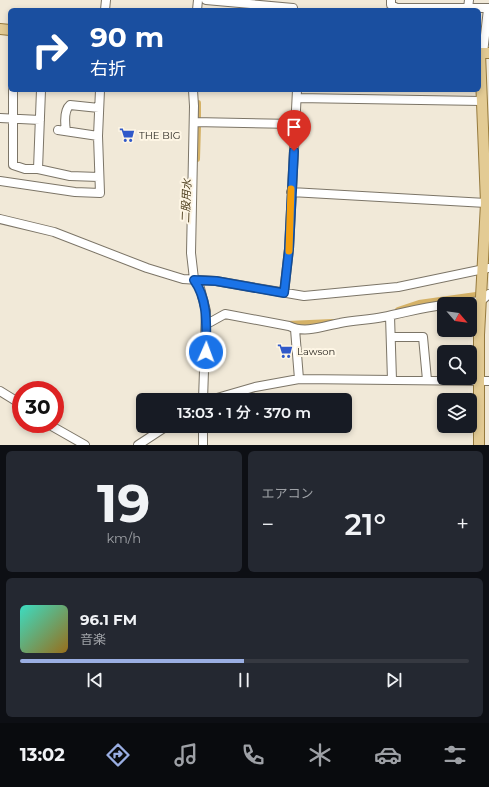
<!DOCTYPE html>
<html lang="ja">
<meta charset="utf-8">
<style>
body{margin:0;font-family:Montserrat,"Noto Sans JP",sans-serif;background:#242831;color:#f1f3f6;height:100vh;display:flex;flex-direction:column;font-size:15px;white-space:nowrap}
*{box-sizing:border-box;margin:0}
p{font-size:13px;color:#9ea1a6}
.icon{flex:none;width:22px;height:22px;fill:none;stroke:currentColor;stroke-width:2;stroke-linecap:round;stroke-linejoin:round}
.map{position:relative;height:445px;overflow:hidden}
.details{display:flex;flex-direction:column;gap:6px;padding:6px;background:#0d0f14;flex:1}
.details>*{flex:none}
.hud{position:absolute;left:8px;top:8px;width:473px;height:84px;border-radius:6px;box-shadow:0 2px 6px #0003;background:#1a4fa0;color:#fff;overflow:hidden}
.needle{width:26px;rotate:118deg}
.fabs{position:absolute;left:437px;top:297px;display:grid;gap:8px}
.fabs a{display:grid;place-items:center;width:40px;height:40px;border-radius:6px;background:#171b24;box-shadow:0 2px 6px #0003;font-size:20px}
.speed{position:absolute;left:12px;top:381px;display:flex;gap:8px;font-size:20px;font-weight:700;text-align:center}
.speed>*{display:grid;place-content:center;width:52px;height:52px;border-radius:50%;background:#171b24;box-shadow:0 2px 6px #0003;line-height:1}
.speed .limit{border:6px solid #d22;background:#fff;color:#111}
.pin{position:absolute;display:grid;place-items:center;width:34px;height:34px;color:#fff;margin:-41px -17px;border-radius:50% 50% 50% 0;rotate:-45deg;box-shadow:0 0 4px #0007}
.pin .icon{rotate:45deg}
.me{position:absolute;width:44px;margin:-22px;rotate:2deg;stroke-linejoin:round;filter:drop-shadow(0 0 3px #0008)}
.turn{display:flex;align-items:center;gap:14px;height:84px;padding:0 16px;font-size:18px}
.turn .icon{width:52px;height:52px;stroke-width:2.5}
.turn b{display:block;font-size:28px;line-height:34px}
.big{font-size:30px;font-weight:600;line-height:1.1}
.details .tile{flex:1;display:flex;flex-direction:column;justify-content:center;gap:6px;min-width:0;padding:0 14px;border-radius:6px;background:#242831}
.details .dial{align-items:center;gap:0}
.dial b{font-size:52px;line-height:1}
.song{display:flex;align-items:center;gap:12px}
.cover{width:48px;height:48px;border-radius:6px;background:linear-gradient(135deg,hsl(170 70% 55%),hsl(40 70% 35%))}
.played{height:4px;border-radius:2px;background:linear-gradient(90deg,#9aaee2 50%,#363941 50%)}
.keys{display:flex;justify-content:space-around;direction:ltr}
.heat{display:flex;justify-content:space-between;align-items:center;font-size:22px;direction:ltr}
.details .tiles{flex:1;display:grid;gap:6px;grid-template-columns:1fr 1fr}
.tile:last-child{grid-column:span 2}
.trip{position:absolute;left:136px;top:393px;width:216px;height:40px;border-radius:6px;background:#171b24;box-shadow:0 2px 6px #0003;font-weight:600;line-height:40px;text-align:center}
.tab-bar{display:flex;height:64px;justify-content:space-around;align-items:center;background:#090b0e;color:#9ea1a6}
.tab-bar .icon{width:28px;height:28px}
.tab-bar .current{color:#9aaee2}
.tab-bar b{font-size:18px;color:#f1f3f6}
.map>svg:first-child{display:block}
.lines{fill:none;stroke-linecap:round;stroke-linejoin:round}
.canal{stroke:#d5b267;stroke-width:6}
.minor-casing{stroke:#7c7567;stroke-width:10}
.major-casing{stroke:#967a3d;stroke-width:12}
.minor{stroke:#fff;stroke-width:8}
.major{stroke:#e3cb94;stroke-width:10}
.route-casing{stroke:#114b97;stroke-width:10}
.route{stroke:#1a73e8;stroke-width:7}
.slow{stroke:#f59e0b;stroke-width:7}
.labels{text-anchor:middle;stroke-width:4;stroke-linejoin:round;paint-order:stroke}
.poi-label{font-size:10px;fill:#292620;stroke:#fef6e5;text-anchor:start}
.water-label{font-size:11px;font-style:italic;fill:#4e3f1e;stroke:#fef6e5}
</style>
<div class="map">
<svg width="489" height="445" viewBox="0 0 489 445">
<rect width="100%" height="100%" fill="#f1e9d8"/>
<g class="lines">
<path class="canal" d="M198,103v14
M197,159l1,-32
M398,310l21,-7 57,-8
M287,324l45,-2"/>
<g class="minor-casing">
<path id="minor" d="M206,0l87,8
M391,0v5l6,3h92
M468,8l1,-8
M105,10l1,-10
M197,10l1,-10
M483,53l5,-44
M13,90v75l12,4h13l32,7 29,1
M193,90l1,16 -3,147 3,26 6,9 6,23 -3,89
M297,98l185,3
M0,118l40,2
M194,122l101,2
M58,130l40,6
M66,131c-1,-7 -2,-21 4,-26l29,3
M38,169l3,-79
M0,181l75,11 25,1 -2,-57 2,-46
M291,192l195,11
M0,219l54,13 93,36 36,11 33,2 88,15 94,-9 91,-19
M284,293l5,-44 8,-159
M456,304l25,-3 8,-7
M390,316l2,64
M207,324l18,-10 64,12c16,8 35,0 51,-3 14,-3 29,-3 43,-6 21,-4 40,-10 61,-12
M295,329l4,50
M391,337h32l4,43
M0,391l21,13
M210,400l45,-13 44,-8 190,2
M48,424l37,21
M203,426v19
M138,445l29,-19"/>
</g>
<g class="major-casing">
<path id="major" d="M0,29l10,1
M479,53h10
M479,445v-110l7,-132 -6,-150"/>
</g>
<use href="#minor" class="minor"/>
<use href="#major" class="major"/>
</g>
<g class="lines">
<g class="route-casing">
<path id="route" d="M206,352c0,-25 3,-51 -12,-72l22,1 68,12 5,-44 5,-98"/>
</g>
<use href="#route" class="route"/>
<path class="slow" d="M289,251l2,-62"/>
</g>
<defs>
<g id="supermarket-bare" transform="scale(1.2)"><path d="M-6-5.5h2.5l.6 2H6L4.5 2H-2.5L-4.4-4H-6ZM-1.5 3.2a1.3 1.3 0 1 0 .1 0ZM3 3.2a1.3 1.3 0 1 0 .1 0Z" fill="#3059c9" stroke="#fef6e5" stroke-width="2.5" paint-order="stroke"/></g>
</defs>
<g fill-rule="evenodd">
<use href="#supermarket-bare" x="127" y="135"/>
<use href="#supermarket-bare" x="285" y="351"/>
</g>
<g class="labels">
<g class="poi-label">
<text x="139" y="139">THE BIG</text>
<text x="297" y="355">Lawson</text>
</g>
<g class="water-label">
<text transform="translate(186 201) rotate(-88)" y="4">二股用水</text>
</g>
</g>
</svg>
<div class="fabs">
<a><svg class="needle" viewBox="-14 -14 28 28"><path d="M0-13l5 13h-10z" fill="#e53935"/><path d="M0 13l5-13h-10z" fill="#9ea1a6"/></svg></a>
<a><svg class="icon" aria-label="search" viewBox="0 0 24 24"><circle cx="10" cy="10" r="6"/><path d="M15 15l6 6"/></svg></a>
<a><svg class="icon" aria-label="layers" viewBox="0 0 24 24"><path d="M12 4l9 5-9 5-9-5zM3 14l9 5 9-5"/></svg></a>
</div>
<div class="speed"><div class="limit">30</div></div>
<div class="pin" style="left:294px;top:151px;background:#d93025"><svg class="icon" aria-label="arrive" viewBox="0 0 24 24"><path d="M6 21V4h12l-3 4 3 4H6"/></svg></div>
<svg class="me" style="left:206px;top:352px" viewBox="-20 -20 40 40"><circle r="17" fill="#1a73e8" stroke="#fff" stroke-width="3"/><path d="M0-11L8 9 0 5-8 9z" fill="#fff"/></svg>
<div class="trip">13:03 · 1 分 · 370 m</div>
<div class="hud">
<div class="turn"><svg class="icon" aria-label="right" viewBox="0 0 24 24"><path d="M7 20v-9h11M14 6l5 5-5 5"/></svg><div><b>90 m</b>右折</div></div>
</div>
</div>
<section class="details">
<div class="tiles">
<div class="tile dial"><b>19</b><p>km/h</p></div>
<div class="tile"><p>エアコン</p>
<div class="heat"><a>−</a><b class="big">21°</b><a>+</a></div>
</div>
<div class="tile">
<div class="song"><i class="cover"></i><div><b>96.1 FM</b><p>音楽</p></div></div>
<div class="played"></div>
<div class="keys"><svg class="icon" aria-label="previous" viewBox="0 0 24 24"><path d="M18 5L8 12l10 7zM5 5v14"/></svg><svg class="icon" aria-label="pause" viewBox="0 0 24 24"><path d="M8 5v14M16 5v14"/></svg><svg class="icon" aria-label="next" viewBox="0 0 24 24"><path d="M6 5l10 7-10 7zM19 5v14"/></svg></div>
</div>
</div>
</section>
<nav class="tab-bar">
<b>13:02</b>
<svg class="icon current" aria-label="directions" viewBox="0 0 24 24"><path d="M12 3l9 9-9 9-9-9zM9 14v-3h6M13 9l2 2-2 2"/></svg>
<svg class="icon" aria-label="music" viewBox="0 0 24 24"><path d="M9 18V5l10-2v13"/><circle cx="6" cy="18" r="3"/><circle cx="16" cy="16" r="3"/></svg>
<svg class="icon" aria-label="phone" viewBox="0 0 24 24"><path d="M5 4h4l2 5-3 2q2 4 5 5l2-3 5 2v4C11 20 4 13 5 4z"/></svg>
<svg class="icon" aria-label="climate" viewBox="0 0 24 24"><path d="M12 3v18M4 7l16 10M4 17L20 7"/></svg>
<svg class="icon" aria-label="car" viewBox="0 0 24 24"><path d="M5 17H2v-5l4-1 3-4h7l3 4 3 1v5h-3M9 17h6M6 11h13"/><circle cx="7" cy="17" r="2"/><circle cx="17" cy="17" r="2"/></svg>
<svg class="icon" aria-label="filters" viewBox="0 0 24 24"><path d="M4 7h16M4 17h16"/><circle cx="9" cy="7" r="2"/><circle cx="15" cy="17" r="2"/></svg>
</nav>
